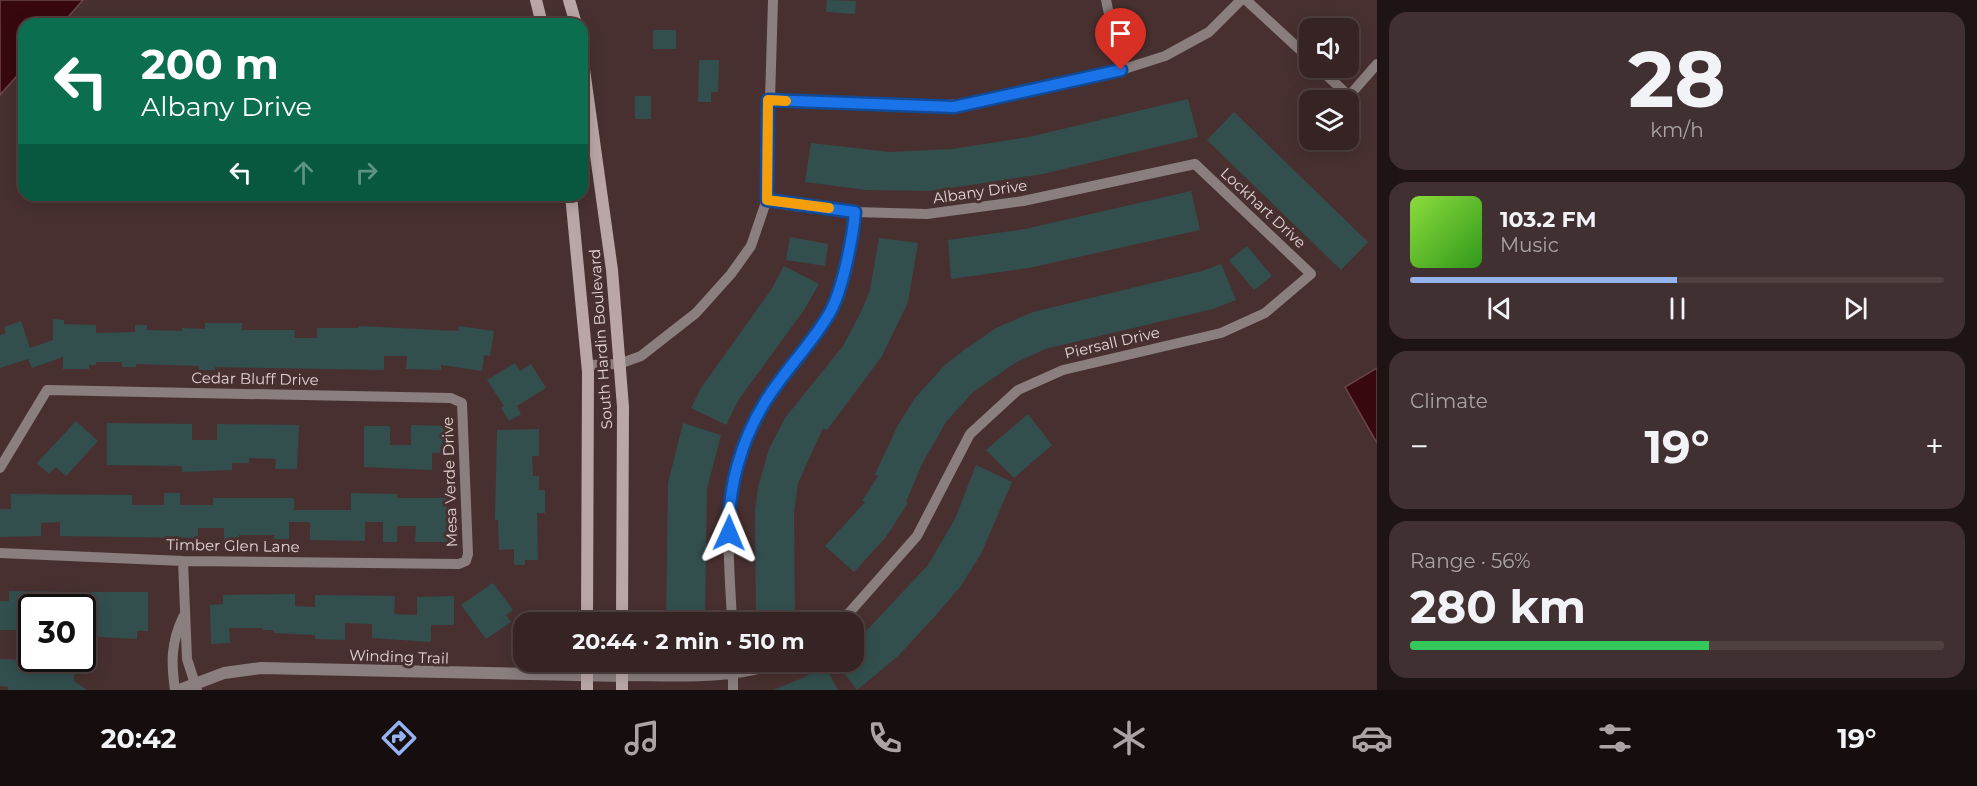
<!DOCTYPE html>
<meta charset="utf-8">
<style>
body{margin:0;font-family:Montserrat,sans-serif;background:#413031;color:#f1f3f6;height:100vh;display:flex;flex-direction:column;font-size:22px;white-space:nowrap}
*{box-sizing:border-box;margin:0}
p{font-size:20px;color:#aaa4a6}
.icon{flex:none;width:33px;height:33px;fill:none;stroke:currentColor;stroke-width:2;stroke-linecap:round;stroke-linejoin:round}
.map{position:relative;flex:1;overflow:hidden}
.side{display:flex;flex-direction:column;gap:12px;padding:12px;background:#1e1414;width:600px}
.side>*{flex:none}
.banner{position:absolute;left:18px;top:18px;width:570px;height:183px;border-radius:18px;box-shadow:0 3px 15px #0003,0 0 0 2px #504141;background:#0b6e4f;color:#fff;overflow:hidden}
.tools{position:absolute;left:1299px;top:18px;display:grid;gap:12px}
.tools a{display:grid;place-items:center;width:60px;height:60px;border-radius:12px;background:#362424;box-shadow:0 3px 15px #0003,0 0 0 2px #504141;font-size:30px}
.speed{position:absolute;left:18px;top:594px;display:flex;gap:12px;font-size:30px;font-weight:700;text-align:center}
.speed>*{display:grid;place-content:center;width:78px;height:78px;border-radius:50%;background:#362424;box-shadow:0 3px 15px #0003,0 0 0 2px #504141;line-height:1}
.speed .limit{border:3px solid #111;border-radius:9px;background:#fff;color:#111}
.pin{position:absolute;display:grid;place-items:center;width:51px;height:51px;color:#fff;margin:-62px -26px;border-radius:50% 50% 50% 0;rotate:-45deg;box-shadow:0 0 6px #0007}
.pin .icon{rotate:45deg}
.me{position:absolute;width:66px;margin:-33px;rotate:1deg;stroke-linejoin:round;filter:drop-shadow(0 0 4px #0008)}
.turn{display:flex;align-items:center;gap:21px;height:126px;padding:0 24px;font-size:27px}
.turn .icon{width:78px;height:78px;stroke-width:2.5}
.turn b{display:block;font-size:42px;line-height:51px}
.lanes{display:flex;align-items:center;height:57px;padding:0 24px;background:#0003;justify-content:center;gap:30px;direction:ltr}
.lanes .off{opacity:.35}
.big{font-size:45px;font-weight:700;line-height:1.1}
.side .widget{flex:1;display:flex;flex-direction:column;justify-content:center;gap:9px;min-width:0;padding:0 21px;border-radius:18px;background:#413031}
.side .dial{align-items:center;gap:0}
.dial b{font-size:78px;line-height:1}
.song{display:flex;align-items:center;gap:18px}
.cover{width:72px;height:72px;border-radius:9px;background:linear-gradient(135deg,hsl(90 70% 55%),hsl(110 70% 35%))}
.played{height:6px;border-radius:3px;background:linear-gradient(90deg,#95b2f1 50%,#504141 50%)}
.keys{display:flex;justify-content:space-around;direction:ltr}
.heat{display:flex;justify-content:space-between;align-items:center;font-size:33px;direction:ltr}
.charge{height:9px;border-radius:4px;background:linear-gradient(90deg,#34c759 56%,#504141 0)}
.trip{position:absolute;left:513px;top:612px;width:351px;height:60px;border-radius:18px;background:#362424;box-shadow:0 3px 15px #0003,0 0 0 2px #504141;font-weight:700;line-height:60px;text-align:center}
.tab-bar{display:flex;height:96px;justify-content:space-around;align-items:center;background:#160e0e;color:#aaa4a6}
.tab-bar .icon{width:42px;height:42px}
.tab-bar .active{color:#95b2f1}
.tab-bar b{font-size:27px;color:#f1f3f6}
main{display:flex;flex:1;min-height:0}
.map>svg:first-child{display:block}
.water{fill:#37090e;stroke:#6b4649;stroke-width:1.5}
.building{fill:#324f4e}
.lines{fill:none;stroke-linecap:round;stroke-linejoin:round}
.minor{stroke:#8b7e7e;stroke-width:10}
.tertiary{stroke:#8b7e7e;stroke-width:12}
.secondary{stroke:#baa6a6;stroke-width:12}
.route-casing{stroke:#114b97;stroke-width:15}
.route{stroke:#1a73e8;stroke-width:10}
.slow{stroke:#f59e0b;stroke-width:10}
.labels{text-anchor:middle;stroke-width:6;stroke-linejoin:round;paint-order:stroke}
.street-label{font-size:15px;fill:#e3d4d4;stroke:#483030}
</style>
<main>
<div class="map">
<svg width="1377" height="690" viewBox="0 0 1377 690">
<rect width="100%" height="100%" fill="#483030"/>
<path class="water" d="M0,0h83l-21,24h-38v44l-24,27z
M1377,368v75l-32,-56z"/>
<path class="building" d="M827,0l29,1 -1,13 -29,-2z
M653,30h23v19h-23z
M699,60h20l-1,32h-7v10h-13z
M635,96h16v23h-16z
M1188,99l10,38 -155,37 -113,17 -64,-1 -61,-8 6,-39 79,9 62,-3 77,-12z
M1234,112l134,130 -27,28 -134,-130z
M1191,191l9,39 -171,38 -78,11 -3,-39 77,-11z
M790,237l38,7 -3,22 -39,-6z
M879,238l39,5 -10,59 -26,54 -55,74 -4,-2 -25,55 -4,30 1,109h-39l-1,-111 3,-24 11,-38 16,-31 58,-72 18,-34 9,-22z
M1247,246l25,30 -18,14 -25,-30z
M1221,264l15,36 -23,9 -168,40 -30,14 -26,18 -17,12 -26,29 -24,42 -16,38 2,1 -22,34 -32,35 -29,-26 40,-44 -3,-1 16,-25 -3,-2 23,-49 17,-27 30,-33 19,-15 32,-22 37,-16 169,-41z
M784,266l35,18 -15,26 -65,89 -13,26 -35,-17 10,-20 70,-98z
M53,319l11,1v4l32,1v8l39,-1v-7h12v5l35,1v-3l23,1v-6h37v7h53l-1,8h23v-10h41v-2l100,5 1,-5 35,5 -4,25 -6,-1 -2,16 -41,-6v5l-35,-1 1,-13h-23v14l-169,-3v3h-16v-4l-63,-2v3h-14v-5h-26v3h-7v4h-26v-12l-31,11 -4,-9 -28,9v-33l6,-2 -2,-6 17,-6 9,27 23,-8z
M515,363l5,8 11,-7 15,24 -29,18 4,8 -12,7 -8,-13 3,-2 -17,-26z
M1028,414l24,31 -38,33 -28,-28z
M76,421l22,20 -32,35 -10,-9 -7,7 -12,-11z
M107,423l85,1v16h25v-16l82,1 -2,44h-22l1,-10 -27,-1v5h-17v7l-50,2v-6l-75,-1z
M683,423l38,12 -14,54 -2,133h-39l2,-139z
M411,425l36,1v27h-15v17l-68,-3v-41h26v19h21z
M539,429v27h-7l1,20h6v14h6v23h-8l1,47h-13v5h-11v-16l-15,1 -1,-30h-3l2,-90z
M976,465l36,17 -31,72 -21,33 -23,27 -39,42 -41,34 -22,-28h19v-18l74,-79 27,-46z
M164,493h16v12h33v-7h81v12h57v-17l46,1v4h50v44h-32l1,-16h-19v16h-14v-20h-18v19l-55,-1v-18h-21v17h-15v-4h-35v5h-15v-12h-26v10l-138,-2v-14l-19,1v13l-41,1v-28h11v-15l121,1v10h32z
M493,583l20,27 -7,5 5,7 -25,17 -25,-34z
M9,591l63,1v16h-40v22h-32v-29h9z
M91,592h57v39h-11v8l-55,-3v-33h9z
M295,594v12l20,1v-12l80,1 -1,18 23,1v-18l37,-1v29h-23v17l-59,-4v-14l-27,-1v17l-30,-1v-4l-41,-2v-3h-11v-2h-34l1,15 -19,1 -1,-39 13,-1v-9z
M0,659l75,3 -1,19 13,9h-79v-3l-8,-1z
M824,665l14,25h-65l32,-13z"/>
<g class="lines">
<path class="minor" d="M1106,0l15,70
M1246,0l64,59
M1319,68l30,28 28,-32
M768,101l155,6 59,-5 139,-32 44,-14 44,-24 32,-32
M767,199l88,13 72,2 96,-13 172,-37 116,110 -46,39 -44,20 -158,37 -45,20 -48,44 -53,102 -76,86
M588,365l31,-1 22,-8 55,-43 35,-39 20,-28 16,-47 6,-199
M0,468l47,-78 404,8 11,5 6,151 -2,7 -7,3 -276,-3 -183,-8
M183,561l4,98 10,31
M732,622c-2,-52 -9,-107 5,-158 15,-60 64,-99 93,-151 12,-21 23,-76 25,-101
M733,662v28
M622,676c53,0 110,5 159,-14
M175,690c-4,-28 -4,-47 8,-73"/>
<path class="tertiary" d="M179,690l45,-17 37,-5 361,8"/>
<path class="secondary" d="M536,0l6,24
M569,0l7,24
M582,55l30,215 11,137 -1,215
M571,195l17,177 -1,250
M587,690v-28
M622,690v-28"/>
</g>
<g class="lines">
<g class="route-casing">
<path id="route" d="M729,533c-1,-46 12,-92 36,-131 19,-31 46,-57 64,-88 13,-21 24,-77 26,-102l-88,-12 1,-100 186,7 167,-37"/>
</g>
<use href="#route" class="route"/>
<path class="slow" d="M786,101l-18,-1 -1,100 62,8"/>
</g>
<g class="labels">
<g class="street-label">
<text transform="translate(980 192) rotate(-8)" y="5">Albany Drive</text>
<text transform="translate(1263 208) rotate(43)" y="5">Lockhart Drive</text>
<text transform="translate(601 339) rotate(-94)" y="5">South Hardin Boulevard</text>
<text transform="translate(1112 343) rotate(-13)" y="5">Piersall Drive</text>
<text transform="translate(255 379) rotate(1)" y="5">Cedar Bluff Drive</text>
<text transform="translate(450 482) rotate(-92)" y="5">Mesa Verde Drive</text>
<text transform="translate(233 546) rotate(1)" y="5">Timber Glen Lane</text>
<text transform="translate(399 657) rotate(2)" y="5">Winding Trail</text>
</g>
</g>
</svg>
<div class="tools">
<a><svg class="icon" aria-label="sound" viewBox="0 0 24 24"><path d="M4 9h4l5-4v14l-5-4H4zM17 9q2 3 0 6"/></svg></a>
<a><svg class="icon" aria-label="layers" viewBox="0 0 24 24"><path d="M12 4l9 5-9 5-9-5zM3 14l9 5 9-5"/></svg></a>
</div>
<div class="speed"><div class="limit">30</div></div>
<div class="pin" style="left:1121px;top:70px;background:#d93025"><svg class="icon" aria-label="arrive" viewBox="0 0 24 24"><path d="M6 21V4h12l-3 4 3 4H6"/></svg></div>
<svg class="me" style="left:729px;top:533px" viewBox="-20 -20 40 40"><path d="M0-17L14 15 0 8-14 15z" fill="#1a73e8" stroke="#fff" stroke-width="4"/></svg>
<div class="trip">20:44 · 2 min · 510 m</div>
<div class="banner">
<div class="turn"><svg class="icon" aria-label="left" viewBox="0 0 24 24"><path d="M17 20v-9H6M10 6l-5 5 5 5"/></svg><div><b>200 m</b>Albany Drive</div></div>
<div class="lanes"><svg class="icon" aria-label="left" viewBox="0 0 24 24"><path d="M17 20v-9H6M10 6l-5 5 5 5"/></svg><svg class="icon off" aria-label="ahead" viewBox="0 0 24 24"><path d="M12 20V5M6 11l6-6 6 6"/></svg><svg class="icon off" aria-label="right" viewBox="0 0 24 24"><path d="M7 20v-9h11M14 6l5 5-5 5"/></svg></div>
</div>
</div>
<section class="side">
<div class="widget dial"><b>28</b><p>km/h</p></div>
<div class="widget">
<div class="song"><i class="cover"></i><div><b>103.2 FM</b><p>Music</p></div></div>
<div class="played"></div>
<div class="keys"><svg class="icon" aria-label="previous" viewBox="0 0 24 24"><path d="M18 5L8 12l10 7zM5 5v14"/></svg><svg class="icon" aria-label="pause" viewBox="0 0 24 24"><path d="M8 5v14M16 5v14"/></svg><svg class="icon" aria-label="next" viewBox="0 0 24 24"><path d="M6 5l10 7-10 7zM19 5v14"/></svg></div>
</div>
<div class="widget"><p>Climate</p>
<div class="heat"><a>−</a><b class="big">19°</b><a>+</a></div>
</div>
<div class="widget"><p>Range · 56%</p><b class="big">280 km</b><div class="charge"></div></div>
</section>
</main>
<nav class="tab-bar">
<b>20:42</b>
<svg class="icon active" aria-label="directions" viewBox="0 0 24 24"><path d="M12 3l9 9-9 9-9-9zM9 14v-3h6M13 9l2 2-2 2"/></svg>
<svg class="icon" aria-label="music" viewBox="0 0 24 24"><path d="M9 18V5l10-2v13"/><circle cx="6" cy="18" r="3"/><circle cx="16" cy="16" r="3"/></svg>
<svg class="icon" aria-label="phone" viewBox="0 0 24 24"><path d="M5 4h4l2 5-3 2q2 4 5 5l2-3 5 2v4C11 20 4 13 5 4z"/></svg>
<svg class="icon" aria-label="climate" viewBox="0 0 24 24"><path d="M12 3v18M4 7l16 10M4 17L20 7"/></svg>
<svg class="icon" aria-label="car" viewBox="0 0 24 24"><path d="M5 17H2v-5l4-1 3-4h7l3 4 3 1v5h-3M9 17h6M6 11h13"/><circle cx="7" cy="17" r="2"/><circle cx="17" cy="17" r="2"/></svg>
<svg class="icon" aria-label="filters" viewBox="0 0 24 24"><path d="M4 7h16M4 17h16"/><circle cx="9" cy="7" r="2"/><circle cx="15" cy="17" r="2"/></svg>
<b>19°</b>
</nav>
